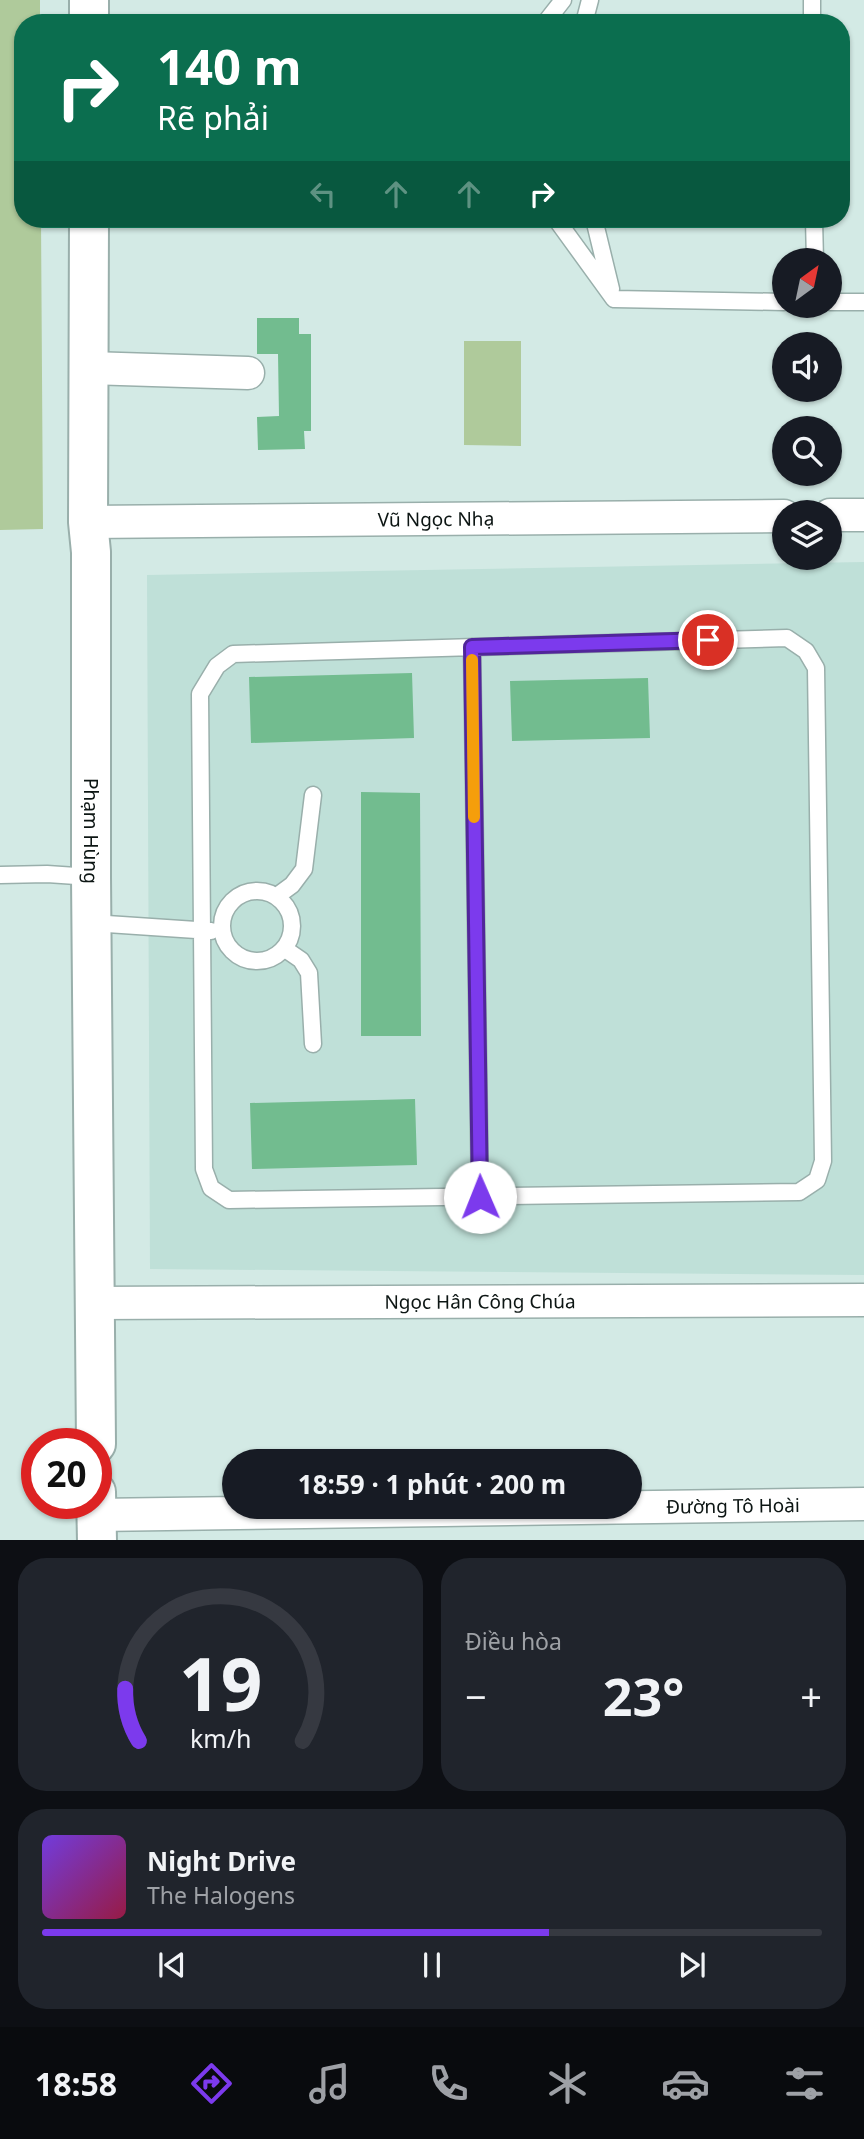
<!DOCTYPE html>
<html lang="vi">
<meta charset="utf-8">
<style>
body{margin:0;font-family:"Noto Sans",sans-serif;background:#20242c;color:#f1f3f6;height:100vh;display:flex;flex-direction:column;font-size:26px;white-space:nowrap}
*{box-sizing:border-box;margin:0}
p{font-size:23px;color:#9ea1a6}
.icon{flex:none;width:38px;height:38px;fill:none;stroke:currentColor;stroke-width:2;stroke-linecap:round;stroke-linejoin:round}
.map{position:relative;height:1540px;overflow:hidden}
.drawer{display:flex;flex-direction:column;gap:18px;padding:18px;background:#0d0f14;flex:1}
.drawer>*{flex:none}
.hud{position:absolute;left:14px;top:14px;width:836px;height:214px;border-radius:28px;box-shadow:0 2px 5px #0004;background:#0b6e4f;color:#fff;overflow:hidden}
.needle{width:46px;rotate:33deg}
.buttons{position:absolute;left:772px;top:248px;display:grid;gap:14px}
.buttons a{display:grid;place-items:center;width:70px;height:70px;border-radius:50%;background:#171b24;box-shadow:0 2px 5px #0004;font-size:35px}
.speed{position:absolute;left:21px;top:1428px;display:flex;gap:14px;font-size:35px;font-weight:700;text-align:center}
.speed>*{display:grid;place-content:center;width:91px;height:91px;border-radius:50%;background:#171b24;box-shadow:0 2px 5px #0004;line-height:1}
.speed .limit{border:10px solid #d22;background:#fff;color:#111}
.pin{position:absolute;display:grid;place-items:center;width:60px;height:60px;color:#fff;margin:-30px;border:4px solid #fff;border-radius:50%;box-shadow:0 2px 7px #0007}
.me{position:absolute;width:77px;margin:-38px;rotate:359deg;stroke-linejoin:round;filter:drop-shadow(0 0 5px #0008)}
.turn{display:flex;align-items:center;gap:24px;height:147px;padding:0 28px;font-size:32px}
.turn .icon{width:91px;height:91px;stroke-width:2.5}
.turn b{display:block;font-size:49px;line-height:60px}
.lanes{display:flex;align-items:center;height:66px;padding:0 28px;background:#0003;justify-content:center;gap:35px;direction:ltr}
.lanes .off{opacity:.35}
.big{font-size:52px;font-weight:700;line-height:1.1}
.drawer .card{flex:1;display:flex;flex-direction:column;justify-content:center;gap:10px;min-width:0;padding:0 24px;border-radius:28px;background:#20242c}
.drawer .dial{align-items:center;gap:0}
.dial svg{height:182px;overflow:visible;fill:none;stroke:#363941;stroke-width:7;stroke-linecap:round;text-anchor:middle}
.dial text{fill:#f1f3f6;stroke:none}
.song{display:flex;align-items:center;gap:21px}
.cover{width:84px;height:84px;border-radius:10px;background:linear-gradient(135deg,hsl(260 70% 55%),hsl(340 70% 35%))}
.played{height:7px;border-radius:4px;background:linear-gradient(90deg,#7c3aed 65%,#363941 65%)}
.keys{display:flex;justify-content:space-around;direction:ltr}
.heat{display:flex;justify-content:space-between;align-items:center;font-size:38px;direction:ltr}
.drawer .tiles{flex:1;display:grid;gap:18px;grid-template-columns:1fr 1fr}
.card:last-child{grid-column:span 2}
.trip{position:absolute;left:222px;top:1449px;width:420px;height:70px;border-radius:35px;background:#171b24;box-shadow:0 2px 5px #0004;font-weight:700;line-height:70px;text-align:center}
.menu{display:flex;height:112px;justify-content:space-around;align-items:center;background:#090b0e;color:#9ea1a6}
.menu .icon{width:49px;height:49px}
.menu .on{color:#7c3aed}
.menu b{font-size:32px;color:#f1f3f6}
.map>svg:first-child{display:block}
.built{fill:#bfe0d8}
.green{fill:#afca9b}
.building{fill:#72bc8f}
.lines{fill:none;stroke-linecap:round;stroke-linejoin:round}
.lane-casing{stroke:#99afab;stroke-width:19}
.street-casing{stroke:#99afab;stroke-width:35}
.secondary-casing{stroke:#99afab;stroke-width:42}
.lane{stroke:#fff;stroke-width:16}
.street{stroke:#fff;stroke-width:32}
.secondary{stroke:#fff;stroke-width:38}
.route-casing{stroke:#51269a;stroke-width:18}
.route{stroke:#7c3aed;stroke-width:12}
.slow{stroke:#f59e0b;stroke-width:12}
.labels{text-anchor:middle;stroke-width:6;stroke-linejoin:round;paint-order:stroke}
.street-label{font-size:19px;fill:#0c1513;stroke:#fff}
</style>
<div class="map">
<svg width="864" height="1541" viewBox="0 0 864 1541">
<rect width="100%" height="100%" fill="#d3eae5"/>
<path class="built" d="M864,562v713l-714,-6 -3,-694z"/>
<path class="green" d="M0,0h40v23h-17v196h18l2,310 -43,1z
M464,341h57v105l-57,-1z"/>
<path class="building" d="M257,318h42v16h12v97h-7l1,18 -47,1 -1,-33 22,-1 -1,-62h-21z
M412,673l2,65 -163,5 -2,-66z
M648,678l2,60 -138,3 -2,-60z
M361,792l59,1 1,243h-60z
M415,1099l2,66 -165,4 -2,-66z"/>
<g class="lines">
<g class="lane-casing">
<path id="lane" d="M812,0v23
M545,23l18,-23
M584,23l6,-23
M556,219l58,80
M594,219l17,70
M814,219l1,42
M614,299l170,3
M830,302h34
M787,638l19,13 10,17 7,493 -6,19 -18,12 -570,8 -18,-12 -7,-19 -4,-475 17,-28 16,-12z
M472,647l8,550
M0,875l47,-1 44,3
M222 926a35 35 0 1 1 70 0a35 35 0 1 1-70 0Z
M277,896l15,-11 12,-16 9,-74
M92,923l119,8
M285,949l16,11 8,13 4,71"/>
</g>
<g class="street-casing">
<g id="street">
<path d="M89,368l159,5"/>
<path d="M830,515h34"/>
<path id="s1" d="M88,522l696,-6"/>
<path id="s2" d="M95,1303l769,-3"/>
<path id="s3" d="M96,1515l768,-11"/>
</g>
</g>
<g class="secondary-casing">
<g id="secondary">
<path d="M89,0v23"/>
<path id="s4" d="M89,219l-1,303 3,30v325l5,567"/>
<path d="M96,1492l1,49"/>
</g>
</g>
<use href="#lane" class="lane"/>
<use href="#street" class="street"/>
<use href="#secondary" class="secondary"/>
</g>
<g class="lines">
<g class="route-casing">
<path id="route" d="M480,1197l-8,-550 236,-7"/>
</g>
<use href="#route" class="route"/>
<path class="slow" d="M472,660l2,157"/>
</g>
<g class="labels">
<g class="street-label">
<text dy="7" stroke="none"><textPath href="#s1" startOffset="348">Vũ Ngọc Nhạ</textPath></text>
<text dy="7" stroke="none"><textPath href="#s4" startOffset="612">Phạm Hùng</textPath></text>
<text dy="7" stroke="none"><textPath href="#s2" startOffset="385">Ngọc Hân Công Chúa</textPath></text>
<text dy="7" stroke="none"><textPath href="#s3" startOffset="637">Đường Tô Hoài</textPath></text>
</g>
</g>
</svg>
<div class="buttons">
<a><svg class="needle" viewBox="-14 -14 28 28"><path d="M0-13l5 13h-10z" fill="#e53935"/><path d="M0 13l5-13h-10z" fill="#9ea1a6"/></svg></a>
<a><svg class="icon" aria-label="sound" viewBox="0 0 24 24"><path d="M4 9h4l5-4v14l-5-4H4zM17 9q2 3 0 6"/></svg></a>
<a><svg class="icon" aria-label="search" viewBox="0 0 24 24"><circle cx="10" cy="10" r="6"/><path d="M15 15l6 6"/></svg></a>
<a><svg class="icon" aria-label="layers" viewBox="0 0 24 24"><path d="M12 4l9 5-9 5-9-5zM3 14l9 5 9-5"/></svg></a>
</div>
<div class="speed"><div class="limit">20</div></div>
<div class="pin" style="left:708px;top:640px;background:#d93025"><svg class="icon" aria-label="arrive" viewBox="0 0 24 24"><path d="M6 21V4h12l-3 4 3 4H6"/></svg></div>
<svg class="me" style="left:480px;top:1197px" viewBox="-20 -20 40 40"><circle r="19" fill="#fff"/><path d="M0-13L10 11 0 6-10 11z" fill="#7c3aed"/></svg>
<div class="trip">18:59 · 1 phút · 200 m</div>
<div class="hud">
<div class="turn"><svg class="icon" aria-label="right" viewBox="0 0 24 24"><path d="M7 20v-9h11M14 6l5 5-5 5"/></svg><div><b>140 m</b>Rẽ phải</div></div>
<div class="lanes"><svg class="icon off" aria-label="left" viewBox="0 0 24 24"><path d="M17 20v-9H6M10 6l-5 5 5 5"/></svg><svg class="icon off" aria-label="ahead" viewBox="0 0 24 24"><path d="M12 20V5M6 11l6-6 6 6"/></svg><svg class="icon off" aria-label="ahead" viewBox="0 0 24 24"><path d="M12 20V5M6 11l6-6 6 6"/></svg><svg class="icon" aria-label="right" viewBox="0 0 24 24"><path d="M7 20v-9h11M14 6l5 5-5 5"/></svg></div>
</div>
</div>
<section class="drawer">
<div class="tiles">
<div class="card dial"><svg viewBox="0 0 100 80">
<path d="M14 69A42 42 0 1 1 86 69"/>
<path d="M14 69A42 42 0 0 1 8 46" stroke="#7c3aed"/>
<text x="50" y="56" font-size="32" font-weight="700">19</text>
<text x="50" y="72" font-size="11">km/h</text>
</svg></div>
<div class="card"><p>Điều hòa</p>
<div class="heat"><a>−</a><b class="big">23°</b><a>+</a></div>
</div>
<div class="card">
<div class="song"><i class="cover"></i><div><b>Night Drive</b><p>The Halogens</p></div></div>
<div class="played"></div>
<div class="keys"><svg class="icon" aria-label="previous" viewBox="0 0 24 24"><path d="M18 5L8 12l10 7zM5 5v14"/></svg><svg class="icon" aria-label="pause" viewBox="0 0 24 24"><path d="M8 5v14M16 5v14"/></svg><svg class="icon" aria-label="next" viewBox="0 0 24 24"><path d="M6 5l10 7-10 7zM19 5v14"/></svg></div>
</div>
</div>
</section>
<nav class="menu">
<b>18:58</b>
<svg class="icon on" aria-label="directions" viewBox="0 0 24 24"><path d="M12 3l9 9-9 9-9-9zM9 14v-3h6M13 9l2 2-2 2"/></svg>
<svg class="icon" aria-label="music" viewBox="0 0 24 24"><path d="M9 18V5l10-2v13"/><circle cx="6" cy="18" r="3"/><circle cx="16" cy="16" r="3"/></svg>
<svg class="icon" aria-label="phone" viewBox="0 0 24 24"><path d="M5 4h4l2 5-3 2q2 4 5 5l2-3 5 2v4C11 20 4 13 5 4z"/></svg>
<svg class="icon" aria-label="climate" viewBox="0 0 24 24"><path d="M12 3v18M4 7l16 10M4 17L20 7"/></svg>
<svg class="icon" aria-label="car" viewBox="0 0 24 24"><path d="M5 17H2v-5l4-1 3-4h7l3 4 3 1v5h-3M9 17h6M6 11h13"/><circle cx="7" cy="17" r="2"/><circle cx="17" cy="17" r="2"/></svg>
<svg class="icon" aria-label="filters" viewBox="0 0 24 24"><path d="M4 7h16M4 17h16"/><circle cx="9" cy="7" r="2"/><circle cx="15" cy="17" r="2"/></svg>
</nav>
